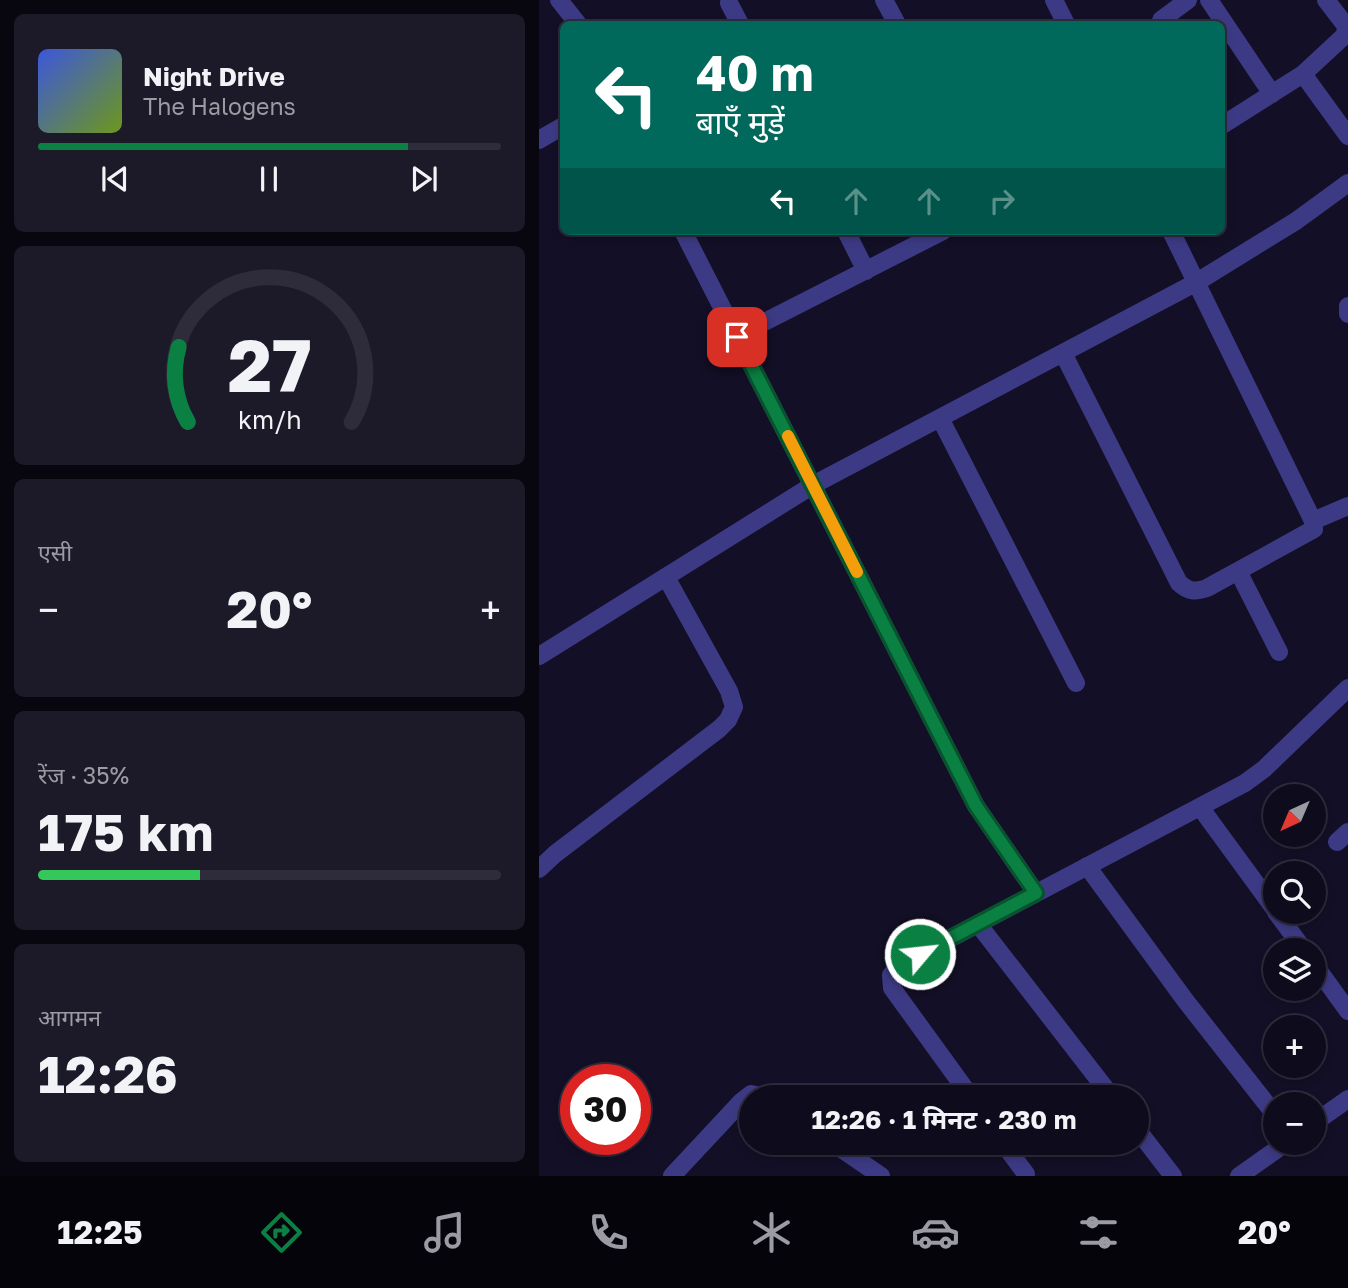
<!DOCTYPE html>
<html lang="hi">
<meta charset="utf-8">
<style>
body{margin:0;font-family:"Golos Text","Noto Sans Devanagari",sans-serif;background:#1c1929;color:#f1f3f6;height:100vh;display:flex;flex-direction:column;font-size:26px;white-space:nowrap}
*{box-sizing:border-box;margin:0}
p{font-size:23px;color:#9b9ba3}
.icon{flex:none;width:38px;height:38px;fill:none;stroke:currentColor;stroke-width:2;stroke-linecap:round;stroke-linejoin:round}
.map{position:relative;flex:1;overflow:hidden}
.side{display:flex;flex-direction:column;gap:14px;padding:14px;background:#08060f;width:539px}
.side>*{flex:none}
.top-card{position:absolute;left:21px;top:21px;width:665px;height:214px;border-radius:10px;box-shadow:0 4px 10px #0003,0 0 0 2px #2e2b3b;background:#00695c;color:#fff;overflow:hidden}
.needle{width:46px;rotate:224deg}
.buttons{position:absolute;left:724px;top:784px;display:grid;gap:14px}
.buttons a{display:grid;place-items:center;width:63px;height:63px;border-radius:50%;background:#0e0b1c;box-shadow:0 4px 10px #0003,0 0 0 2px #2e2b3b;font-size:35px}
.speed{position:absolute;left:21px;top:1064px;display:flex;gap:14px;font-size:35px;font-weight:700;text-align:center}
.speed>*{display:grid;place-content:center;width:91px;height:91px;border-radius:50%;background:#0e0b1c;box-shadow:0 4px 10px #0003,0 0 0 2px #2e2b3b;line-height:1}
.speed .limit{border:10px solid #d22;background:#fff;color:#111}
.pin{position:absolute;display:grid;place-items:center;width:60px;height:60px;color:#fff;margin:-30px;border-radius:14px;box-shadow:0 4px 10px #0006}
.me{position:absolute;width:77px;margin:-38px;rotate:62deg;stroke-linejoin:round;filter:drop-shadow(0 0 5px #0008)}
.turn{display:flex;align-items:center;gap:24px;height:147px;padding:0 21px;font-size:32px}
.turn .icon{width:91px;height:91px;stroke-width:2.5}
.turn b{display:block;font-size:49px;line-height:60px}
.lanes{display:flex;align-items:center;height:66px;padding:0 21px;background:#0003;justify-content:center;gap:35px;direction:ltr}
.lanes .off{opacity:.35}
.big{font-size:52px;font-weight:700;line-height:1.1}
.side .card{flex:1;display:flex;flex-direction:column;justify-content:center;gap:10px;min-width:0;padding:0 24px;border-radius:10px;background:#1c1929}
.side .dial{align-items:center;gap:0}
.dial svg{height:182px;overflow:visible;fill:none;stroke:#2e2b3b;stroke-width:7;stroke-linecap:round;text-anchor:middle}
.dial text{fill:#f1f3f6;stroke:none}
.song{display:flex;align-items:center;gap:21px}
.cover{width:84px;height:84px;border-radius:10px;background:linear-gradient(135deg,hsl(230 70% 55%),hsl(80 70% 35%))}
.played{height:7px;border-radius:4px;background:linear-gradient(90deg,#0b8043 80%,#2e2b3b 80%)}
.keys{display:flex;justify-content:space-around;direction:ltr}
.heat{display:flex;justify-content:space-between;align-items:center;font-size:38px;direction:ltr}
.charge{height:10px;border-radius:5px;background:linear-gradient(90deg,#34c759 35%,#2e2b3b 0)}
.trip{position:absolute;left:200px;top:1085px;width:410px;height:70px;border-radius:35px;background:#0e0b1c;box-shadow:0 4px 10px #0003,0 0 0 2px #2e2b3b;font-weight:700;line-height:70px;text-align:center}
.tabs{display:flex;height:112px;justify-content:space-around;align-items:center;background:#06040b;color:#9b9ba3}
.tabs .icon{width:49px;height:49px}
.tabs .on{color:#0b8043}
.tabs b{font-size:32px;color:#f1f3f6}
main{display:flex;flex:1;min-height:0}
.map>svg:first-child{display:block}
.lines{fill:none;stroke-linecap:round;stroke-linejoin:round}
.street{stroke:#3d3a85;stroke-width:18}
.route-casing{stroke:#07532c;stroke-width:18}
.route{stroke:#0b8043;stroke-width:12}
.slow{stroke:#f59e0b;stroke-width:12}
</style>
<main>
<section class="side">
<div class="card">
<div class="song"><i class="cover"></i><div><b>Night Drive</b><p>The Halogens</p></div></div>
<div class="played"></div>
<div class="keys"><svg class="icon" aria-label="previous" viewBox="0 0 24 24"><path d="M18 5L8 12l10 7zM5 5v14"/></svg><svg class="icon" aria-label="pause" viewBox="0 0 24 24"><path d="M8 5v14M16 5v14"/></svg><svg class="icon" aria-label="next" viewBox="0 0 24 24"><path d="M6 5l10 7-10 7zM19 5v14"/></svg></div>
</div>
<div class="card dial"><svg viewBox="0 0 100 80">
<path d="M14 69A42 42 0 1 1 86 69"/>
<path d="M14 69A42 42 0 0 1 10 36" stroke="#0b8043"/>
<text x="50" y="56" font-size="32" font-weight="700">27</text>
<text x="50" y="72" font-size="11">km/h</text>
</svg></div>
<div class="card"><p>एसी</p>
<div class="heat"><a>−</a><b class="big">20°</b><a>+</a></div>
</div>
<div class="card"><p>रेंज · 35%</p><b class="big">175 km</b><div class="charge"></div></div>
<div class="card"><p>आगमन</p><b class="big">12:26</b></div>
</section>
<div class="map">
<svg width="809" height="1176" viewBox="0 0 809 1176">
<rect width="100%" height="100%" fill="#130f26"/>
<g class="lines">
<path class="street" d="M20,0l19,24
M345,0l13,24
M515,0l12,24
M670,0l63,94
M190,3l11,21
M622,20l27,-20
M764,74l45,62
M682,126l82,-52 42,-39 1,-9 -20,-26
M0,140l24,-14
M144,231l293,575 60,87
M307,231l20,40
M809,306v8
M198,336l206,-105
M524,353l116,230c10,9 16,9 28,5l107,-59 -1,-8 -142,-290
M401,418l136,265
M774,521l35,-15
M699,571l41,81
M0,656l274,-171 384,-203 99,-61 52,-38
M661,807l76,104
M798,842l11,-10
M548,866l98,134 91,116
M0,869l16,-15 164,-125 9,-9 6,-13 -5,-16 -63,-114
M737,912l28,38
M439,924l134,173
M775,964l34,47
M432,1097l-79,-109 -1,-13 9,-10 345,-182 19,-14 84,-81
M775,1123l34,-24
M597,1128l37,48
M294,1143l48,33
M464,1143l23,31
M133,1176l70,-75 9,-7 14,3
M700,1176l47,-33"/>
</g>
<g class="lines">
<g class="route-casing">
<path id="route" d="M198,337l239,469 60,87 -116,61"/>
</g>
<use href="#route" class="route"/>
<path class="slow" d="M249,436l69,136"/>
</g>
</svg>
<div class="buttons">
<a><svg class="needle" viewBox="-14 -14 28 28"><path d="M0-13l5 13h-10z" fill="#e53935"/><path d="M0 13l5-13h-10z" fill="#9b9ba3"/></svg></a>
<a><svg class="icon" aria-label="search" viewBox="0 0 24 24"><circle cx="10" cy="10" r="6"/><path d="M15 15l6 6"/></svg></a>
<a><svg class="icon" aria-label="layers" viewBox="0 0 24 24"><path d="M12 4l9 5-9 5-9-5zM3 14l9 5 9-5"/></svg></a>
<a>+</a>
<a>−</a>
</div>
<div class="speed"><div class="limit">30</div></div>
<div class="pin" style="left:198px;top:337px;background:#d93025"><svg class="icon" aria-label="arrive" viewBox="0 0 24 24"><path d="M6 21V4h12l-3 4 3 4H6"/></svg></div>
<svg class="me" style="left:381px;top:954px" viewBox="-20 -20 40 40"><circle r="17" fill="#0b8043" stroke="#fff" stroke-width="3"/><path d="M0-11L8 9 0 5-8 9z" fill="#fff"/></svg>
<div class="trip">12:26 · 1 मिनट · 230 m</div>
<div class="top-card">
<div class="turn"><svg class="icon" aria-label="left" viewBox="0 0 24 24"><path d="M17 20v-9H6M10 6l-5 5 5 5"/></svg><div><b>40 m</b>बाएँ मुड़ें</div></div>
<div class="lanes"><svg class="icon" aria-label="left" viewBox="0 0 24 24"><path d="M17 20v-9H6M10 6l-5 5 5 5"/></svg><svg class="icon off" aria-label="ahead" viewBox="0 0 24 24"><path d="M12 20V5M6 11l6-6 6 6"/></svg><svg class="icon off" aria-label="ahead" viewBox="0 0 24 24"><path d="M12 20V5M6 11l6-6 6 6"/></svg><svg class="icon off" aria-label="right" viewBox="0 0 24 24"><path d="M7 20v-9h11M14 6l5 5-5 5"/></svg></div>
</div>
</div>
</main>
<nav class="tabs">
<b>12:25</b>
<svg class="icon on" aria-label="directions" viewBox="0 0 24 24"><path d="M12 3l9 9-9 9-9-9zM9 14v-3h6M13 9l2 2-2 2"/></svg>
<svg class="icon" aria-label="music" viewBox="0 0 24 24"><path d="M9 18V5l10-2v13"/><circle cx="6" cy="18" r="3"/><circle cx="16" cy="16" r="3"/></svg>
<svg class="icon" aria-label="phone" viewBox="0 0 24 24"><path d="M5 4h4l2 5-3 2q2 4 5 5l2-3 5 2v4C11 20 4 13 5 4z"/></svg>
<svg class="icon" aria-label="climate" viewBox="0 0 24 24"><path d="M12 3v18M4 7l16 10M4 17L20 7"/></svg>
<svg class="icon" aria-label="car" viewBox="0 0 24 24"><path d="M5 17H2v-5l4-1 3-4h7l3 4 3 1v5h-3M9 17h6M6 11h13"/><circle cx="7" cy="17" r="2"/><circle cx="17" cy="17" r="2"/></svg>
<svg class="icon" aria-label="filters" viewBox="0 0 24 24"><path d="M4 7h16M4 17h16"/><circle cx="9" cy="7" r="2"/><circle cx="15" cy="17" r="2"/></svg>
<b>20°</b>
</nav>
